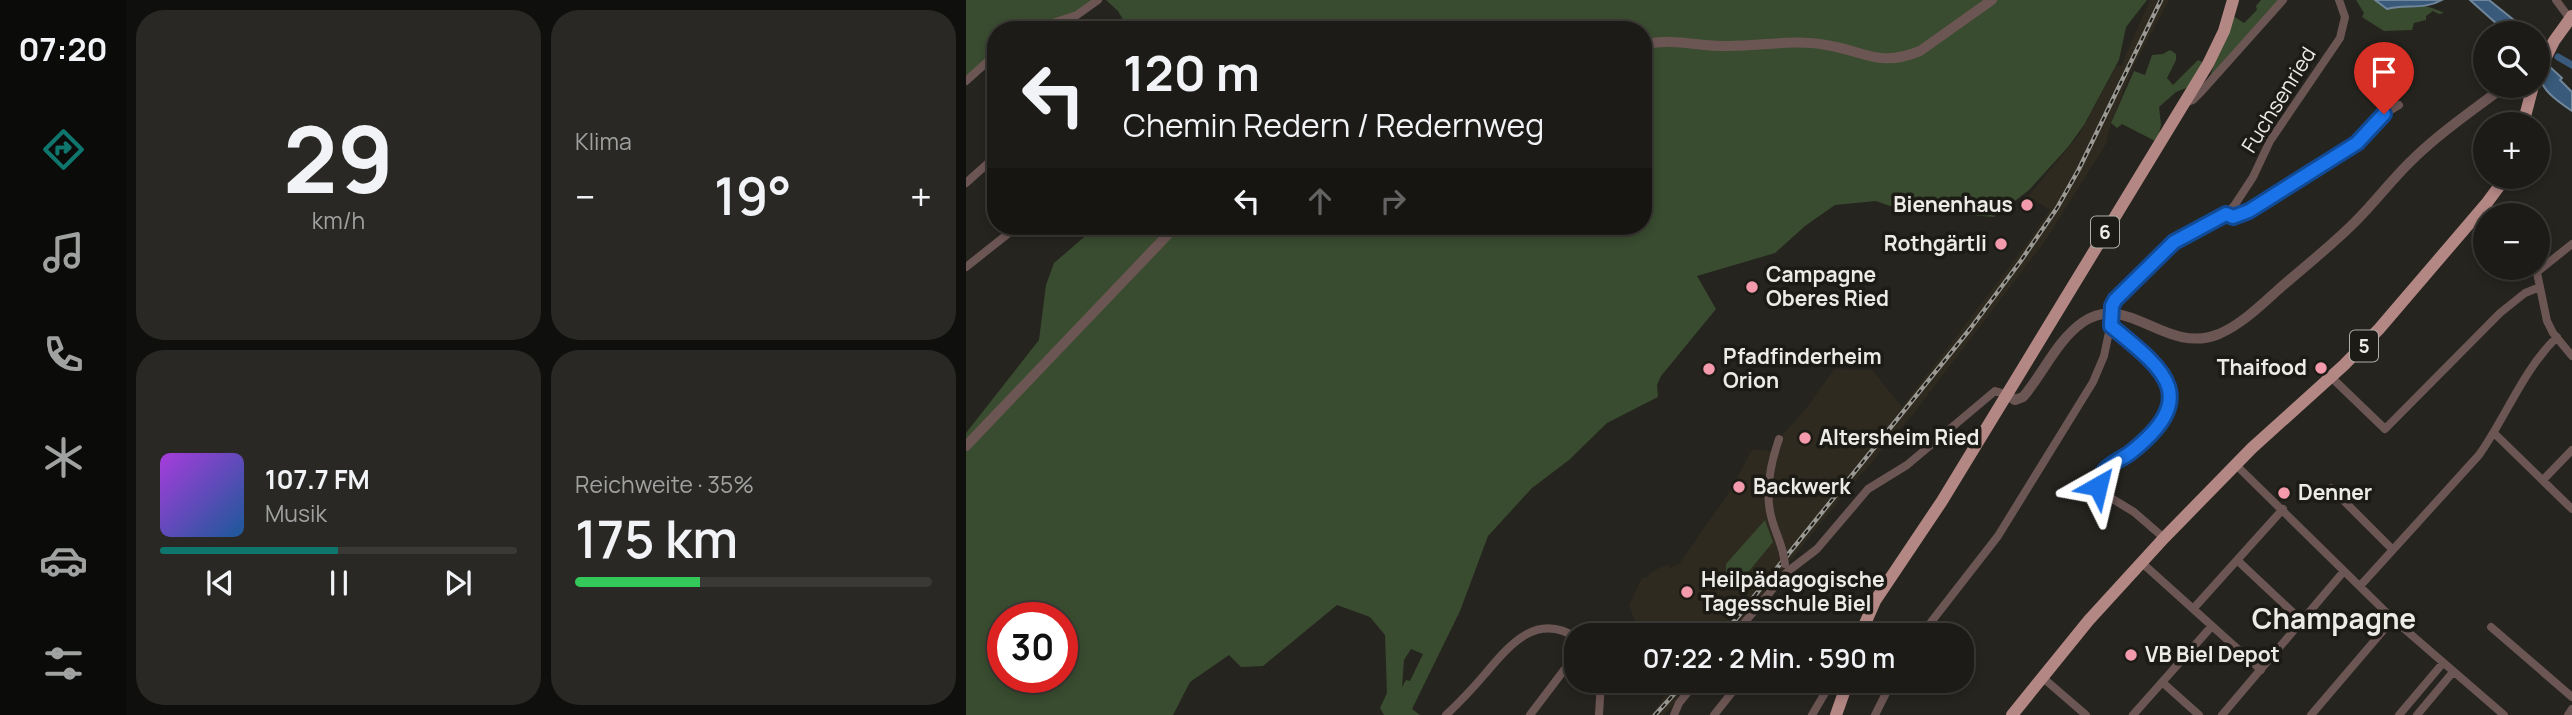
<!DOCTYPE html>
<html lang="de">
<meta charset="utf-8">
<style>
body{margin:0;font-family:Manrope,sans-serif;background:#292824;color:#f1f3f6;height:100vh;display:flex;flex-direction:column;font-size:26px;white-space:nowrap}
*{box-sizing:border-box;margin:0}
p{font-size:23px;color:#a0a1a1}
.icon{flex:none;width:38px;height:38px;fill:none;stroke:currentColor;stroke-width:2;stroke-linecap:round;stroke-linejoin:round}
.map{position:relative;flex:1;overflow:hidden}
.side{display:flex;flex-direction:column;gap:10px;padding:10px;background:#0f0f0d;width:840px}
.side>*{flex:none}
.banner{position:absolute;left:21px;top:21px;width:665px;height:214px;border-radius:28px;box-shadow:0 4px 10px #0003,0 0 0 2px #3a3936;background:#1c1b17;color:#f1f3f6;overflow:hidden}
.tools{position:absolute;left:1507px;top:21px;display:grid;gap:14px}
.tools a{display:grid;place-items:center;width:77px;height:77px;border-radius:50%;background:#1c1b17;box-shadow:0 4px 10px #0003,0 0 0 2px #3a3936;font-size:35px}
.speed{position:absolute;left:21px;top:602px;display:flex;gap:14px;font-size:35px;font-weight:700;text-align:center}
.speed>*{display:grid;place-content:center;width:91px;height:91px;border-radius:50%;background:#1c1b17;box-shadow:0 4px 10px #0003,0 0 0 2px #3a3936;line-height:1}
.speed .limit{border:10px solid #d22;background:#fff;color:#111}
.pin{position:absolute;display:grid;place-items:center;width:60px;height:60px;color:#fff;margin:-72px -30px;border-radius:50% 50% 50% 0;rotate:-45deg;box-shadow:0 0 7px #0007}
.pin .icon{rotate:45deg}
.me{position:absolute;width:77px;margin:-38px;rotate:37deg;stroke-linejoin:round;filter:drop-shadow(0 0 5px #0008)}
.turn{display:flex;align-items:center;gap:24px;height:147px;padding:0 21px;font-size:32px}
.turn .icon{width:91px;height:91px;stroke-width:2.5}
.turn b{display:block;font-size:49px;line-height:60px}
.lanes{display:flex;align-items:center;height:66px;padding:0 21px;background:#0003;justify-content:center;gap:35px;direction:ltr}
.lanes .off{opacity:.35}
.big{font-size:52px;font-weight:600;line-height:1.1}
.side .tile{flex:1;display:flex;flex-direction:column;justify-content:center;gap:10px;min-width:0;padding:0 24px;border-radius:28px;background:#292824}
.side .dial{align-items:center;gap:0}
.dial b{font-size:91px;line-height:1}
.song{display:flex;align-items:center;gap:21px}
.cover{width:84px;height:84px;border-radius:10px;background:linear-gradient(135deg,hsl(280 70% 55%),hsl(210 70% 35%))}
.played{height:7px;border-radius:4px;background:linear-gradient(90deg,#0f766e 50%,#3a3936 50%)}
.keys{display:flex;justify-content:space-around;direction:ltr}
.heat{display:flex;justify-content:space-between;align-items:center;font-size:38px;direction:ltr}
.charge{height:10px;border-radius:5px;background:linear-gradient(90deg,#34c759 35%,#3a3936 0)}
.side .tiles{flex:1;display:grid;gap:10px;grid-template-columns:repeat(2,1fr)}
.trip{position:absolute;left:598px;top:623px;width:410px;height:70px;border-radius:28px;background:#1c1b17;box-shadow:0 4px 10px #0003,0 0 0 2px #3a3936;font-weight:600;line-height:70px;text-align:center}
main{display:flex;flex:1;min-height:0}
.dock{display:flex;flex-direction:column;width:126px;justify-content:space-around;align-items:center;background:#0b0b09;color:#a0a1a1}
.dock .icon{width:49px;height:49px}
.dock .current{color:#0f766e}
.dock b{font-size:32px;color:#f1f3f6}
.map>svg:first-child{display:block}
.built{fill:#2f2a1f}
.green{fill:#394c2f;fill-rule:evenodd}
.water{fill:#395a7a;stroke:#6f869b;stroke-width:2}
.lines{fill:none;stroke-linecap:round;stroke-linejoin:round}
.canal{stroke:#395a7a;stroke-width:7}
.minor{stroke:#6c5654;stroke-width:8}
.tertiary{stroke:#6c5654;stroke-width:10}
.primary{stroke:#b38784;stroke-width:12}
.rail-casing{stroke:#9b9994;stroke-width:4.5}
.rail{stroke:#1d1b15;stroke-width:2;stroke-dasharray:5;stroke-linecap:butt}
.minor-bridge{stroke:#6c5654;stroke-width:8}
.route-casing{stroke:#114b97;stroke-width:18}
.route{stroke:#1a73e8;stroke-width:12}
.poi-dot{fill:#f39aac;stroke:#1d1b15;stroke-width:2.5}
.labels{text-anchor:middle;stroke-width:7;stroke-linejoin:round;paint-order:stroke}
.shield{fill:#1d1b15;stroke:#afada8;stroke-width:2}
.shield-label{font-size:19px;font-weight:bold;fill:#edebe7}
.street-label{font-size:21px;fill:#edebe7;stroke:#1d1b15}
.poi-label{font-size:21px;font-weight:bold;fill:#edebe7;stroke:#1d1b15;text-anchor:start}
.district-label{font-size:28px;font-weight:bold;fill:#edebe7;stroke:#1d1b15}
</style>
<main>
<nav class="dock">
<b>07:20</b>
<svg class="icon current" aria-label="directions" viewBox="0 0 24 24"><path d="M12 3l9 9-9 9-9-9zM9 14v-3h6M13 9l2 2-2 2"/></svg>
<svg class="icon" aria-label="music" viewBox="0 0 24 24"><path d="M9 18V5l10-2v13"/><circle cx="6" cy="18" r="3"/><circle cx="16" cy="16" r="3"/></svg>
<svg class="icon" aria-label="phone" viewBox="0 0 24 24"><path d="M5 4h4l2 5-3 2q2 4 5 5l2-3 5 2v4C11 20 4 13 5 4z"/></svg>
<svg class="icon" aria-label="climate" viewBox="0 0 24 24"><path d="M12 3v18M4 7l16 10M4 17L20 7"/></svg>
<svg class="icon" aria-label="car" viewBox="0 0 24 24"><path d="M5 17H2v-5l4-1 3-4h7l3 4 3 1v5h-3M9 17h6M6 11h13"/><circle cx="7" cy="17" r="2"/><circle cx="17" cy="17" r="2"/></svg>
<svg class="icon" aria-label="filters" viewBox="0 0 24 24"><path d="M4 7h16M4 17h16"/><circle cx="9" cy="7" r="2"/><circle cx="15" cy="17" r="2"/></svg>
</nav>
<section class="side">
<div class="tiles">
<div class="tile dial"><b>29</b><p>km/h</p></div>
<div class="tile"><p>Klima</p>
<div class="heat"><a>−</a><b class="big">19°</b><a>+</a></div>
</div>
<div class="tile">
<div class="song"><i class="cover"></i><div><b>107.7 FM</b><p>Musik</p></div></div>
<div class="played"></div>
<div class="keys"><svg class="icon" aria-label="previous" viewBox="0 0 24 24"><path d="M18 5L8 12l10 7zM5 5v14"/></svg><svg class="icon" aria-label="pause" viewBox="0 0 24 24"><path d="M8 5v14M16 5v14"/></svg><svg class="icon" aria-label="next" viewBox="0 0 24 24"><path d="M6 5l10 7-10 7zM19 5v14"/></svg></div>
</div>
<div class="tile"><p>Reichweite · 35%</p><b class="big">175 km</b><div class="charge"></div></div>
</div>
</section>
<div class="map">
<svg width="1606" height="715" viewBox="0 0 1606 715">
<rect width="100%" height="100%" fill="#26241f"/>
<path class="built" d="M1184,0h19l-37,69 -21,54 -5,21 -63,100 -133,174 -59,68 -121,149h-82l-11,-8 -8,-22 13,-27 6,-1 1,-3 10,-6 9,-3 3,3 8,-4 53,-76 19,-37 5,-2 18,3 5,-13 29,-33 26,-37 38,1 30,37 127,-166 21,-31 -22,-14 51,-61 38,-70 4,1z
M707,681h20l-29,34h-14l10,-11z"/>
<path class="green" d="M0,0h132l-8,8 -59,22h-35v24l-30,27z
M140,0h1041l-21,27 -7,33 -35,65 -16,22 -39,43 -35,27 -73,-6 -8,3 -37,-13 -41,4 -30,21 -30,27 -78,23 19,33 -55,67 -4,9 1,12 -51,26 -38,37 -37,28 -44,48 -28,75 -48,98 8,6h-36l-4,-7 7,-15 -2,-58 -15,-18 -33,-12 -74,61 -22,1 -12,-12 -39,27 -17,33h-207v-282l73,-93 7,-55 8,-22 43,-37h546v-196h-514l-11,-19zM37,618h59v59h-59zM445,649l12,5 -13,27 -4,-1 -4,7 2,-27z
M1295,0h22l-75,81 25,-65 11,7 13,-13 -1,-4z
M1390,0h19l12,9c22,-5 37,-6 57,4l-5,1 -6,-3 -7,5v4l-12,3 -2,7 -28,1 -22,-14 2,-4z
M1204,50l6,4v6l-9,18 6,7 25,-25 4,2 -11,24 -15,6 -17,15 2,18 -4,17 -35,-18 -5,4 -6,-5 23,-52 11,4 7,-20 11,-1z
M799,520l8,22 -37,45 -10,-12v-11z"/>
<path class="water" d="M1409,0h67c-17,10 -36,4 -55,9z
M1504,0h19l41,33h-23z
M1572,41l12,26 12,11 -2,2 12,12v19c-35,-24 -34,-28 -34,-70z"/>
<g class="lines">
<path class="canal" d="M1592,57l14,8"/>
<path class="minor" d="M1590,0l14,19
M65,30l46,-15 21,-15
M0,81l30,-27
M1218,103l9,-3 7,-7 83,-93
M0,183l30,-27
M1520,204l9,11
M1260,214l7,3 16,-6 108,-68 27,-29 15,-9
M0,267l52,-41
M1570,268l11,53 6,12 19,23
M1571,272l35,-28
M1144,313l5,-13 46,-48 23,-17 40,-20 10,-9 19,-29 17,-36 70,-103 5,-21 -6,-17
M1145,326c55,44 90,72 19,127 -14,10 -29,13 -32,33l3,6 33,20 30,26
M1365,377l54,52 115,-116 25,-20 15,-6
M1528,433l78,76
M813,439c-8,23 -14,53 -8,77 3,13 9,24 12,37
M1269,464l158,155 111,96
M1577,480l29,-30
M1365,488l61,61
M1271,560l65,61
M1175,562l120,108
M1394,586l119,-131c27,-38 44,-85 78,-118
M1227,609l90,-100
M1525,627l81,70
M768,635l53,-63 30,-23 51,-60 39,-24 88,-74 11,3
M818,635l5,-2
M955,635l77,-99 95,-154 11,-26 9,-43
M1076,677l44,38
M1196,682l37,33
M480,715c14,-13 27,-27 39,-41 24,-28 51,-63 92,-36
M564,715l47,-62
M633,715l2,-34
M708,715l5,-12 18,-22
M748,715l27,-34
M846,715l20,-34
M909,715l17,-34
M1167,715l78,-88
M1256,715l122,-144
M1345,715l82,-96
M1433,715l44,-52
M1451,715l36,-43
M1602,715l4,-6"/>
<path class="tertiary" d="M677,45c32,-8 55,2 86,1 32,0 65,-7 97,-1 39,6 52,23 94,6l72,-51
M1040,394l9,6 8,-3c20,-23 34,-57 60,-75 46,-31 82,34 136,12 23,-10 42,-29 60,-45 25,-22 52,-43 76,-67 19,-19 35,-40 54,-59 29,-29 64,-53 96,-77
M0,446l210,-220"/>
<path class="primary" d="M1572,73l16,-32 18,-25
M1557,124l10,-38
M894,635l15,-34 67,-100 266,-437 16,-33 9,-31
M870,715l12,-34
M1046,715l77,-95 75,-82 88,-90 92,-83 35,-36 107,-125 20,-27"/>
<g class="rail-casing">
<path id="rail" d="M757,635l247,-306 50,-67 37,-54 22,-39 82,-169
M689,715l31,-34"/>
</g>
<use href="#rail" class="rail"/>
<path class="minor-bridge" d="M817,553l2,11"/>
</g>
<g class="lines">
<g class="route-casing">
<path id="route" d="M1132,486c3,-20 18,-23 32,-33 71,-56 36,-82 -19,-127l1,-20 3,-6 59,-58 52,-28 7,3 16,-6 108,-68 27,-29"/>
</g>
<use href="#route" class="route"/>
</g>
<g class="poi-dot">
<circle cx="1061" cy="205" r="7"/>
<circle cx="1035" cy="244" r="7"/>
<circle cx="786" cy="287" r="7"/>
<circle cx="1355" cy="368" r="7"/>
<circle cx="743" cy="369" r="7"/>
<circle cx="839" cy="438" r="7"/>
<circle cx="773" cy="487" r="7"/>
<circle cx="1318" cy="493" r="7"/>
<circle cx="721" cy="592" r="7"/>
<circle cx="1165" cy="655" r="7"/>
</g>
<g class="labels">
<g class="shield">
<rect x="1125" y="216.5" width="28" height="31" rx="5"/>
<rect x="1384" y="330.5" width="28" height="31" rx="5"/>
</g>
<g class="shield-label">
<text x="1139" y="239">6</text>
<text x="1398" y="353">5</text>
</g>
<g class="street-label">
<text transform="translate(1313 100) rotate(-58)" y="7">Fuchsenried</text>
</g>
<g class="poi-label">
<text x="1047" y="212" text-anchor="end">Bienenhaus</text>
<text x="1021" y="251" text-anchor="end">Rothgärtli</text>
<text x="800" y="282">Campagne<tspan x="800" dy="24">Oberes Ried</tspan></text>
<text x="757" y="364">Pfadfinderheim<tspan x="757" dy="24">Orion</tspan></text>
<text x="1341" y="375" text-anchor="end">Thaifood</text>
<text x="853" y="445">Altersheim Ried</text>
<text x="787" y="494">Backwerk</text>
<text x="1332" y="500">Denner</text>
<text x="735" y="587">Heilpädagogische<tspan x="735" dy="24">Tagesschule Biel</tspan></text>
<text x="1179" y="662">VB Biel Depot</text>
</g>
<g class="district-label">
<text x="1368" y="629">Champagne</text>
</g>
</g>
</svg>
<div class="tools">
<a><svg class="icon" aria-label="search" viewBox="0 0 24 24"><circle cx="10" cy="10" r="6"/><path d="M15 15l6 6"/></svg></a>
<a>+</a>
<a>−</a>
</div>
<div class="speed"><div class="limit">30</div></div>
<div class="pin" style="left:1418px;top:114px;background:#d93025"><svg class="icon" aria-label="arrive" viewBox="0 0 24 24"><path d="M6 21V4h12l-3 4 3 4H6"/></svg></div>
<svg class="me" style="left:1132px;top:486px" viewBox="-20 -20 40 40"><path d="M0-17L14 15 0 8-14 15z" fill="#1a73e8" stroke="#fff" stroke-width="4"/></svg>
<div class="trip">07:22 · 2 Min. · 590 m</div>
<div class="banner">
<div class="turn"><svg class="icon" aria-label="left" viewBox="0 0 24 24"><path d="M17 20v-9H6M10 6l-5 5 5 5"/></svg><div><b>120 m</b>Chemin Redern / Redernweg</div></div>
<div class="lanes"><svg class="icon" aria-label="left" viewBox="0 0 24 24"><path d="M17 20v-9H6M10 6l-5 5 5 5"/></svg><svg class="icon off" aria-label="ahead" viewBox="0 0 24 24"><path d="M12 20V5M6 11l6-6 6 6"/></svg><svg class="icon off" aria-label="right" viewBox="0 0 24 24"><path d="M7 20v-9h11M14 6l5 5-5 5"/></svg></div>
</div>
</div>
</main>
